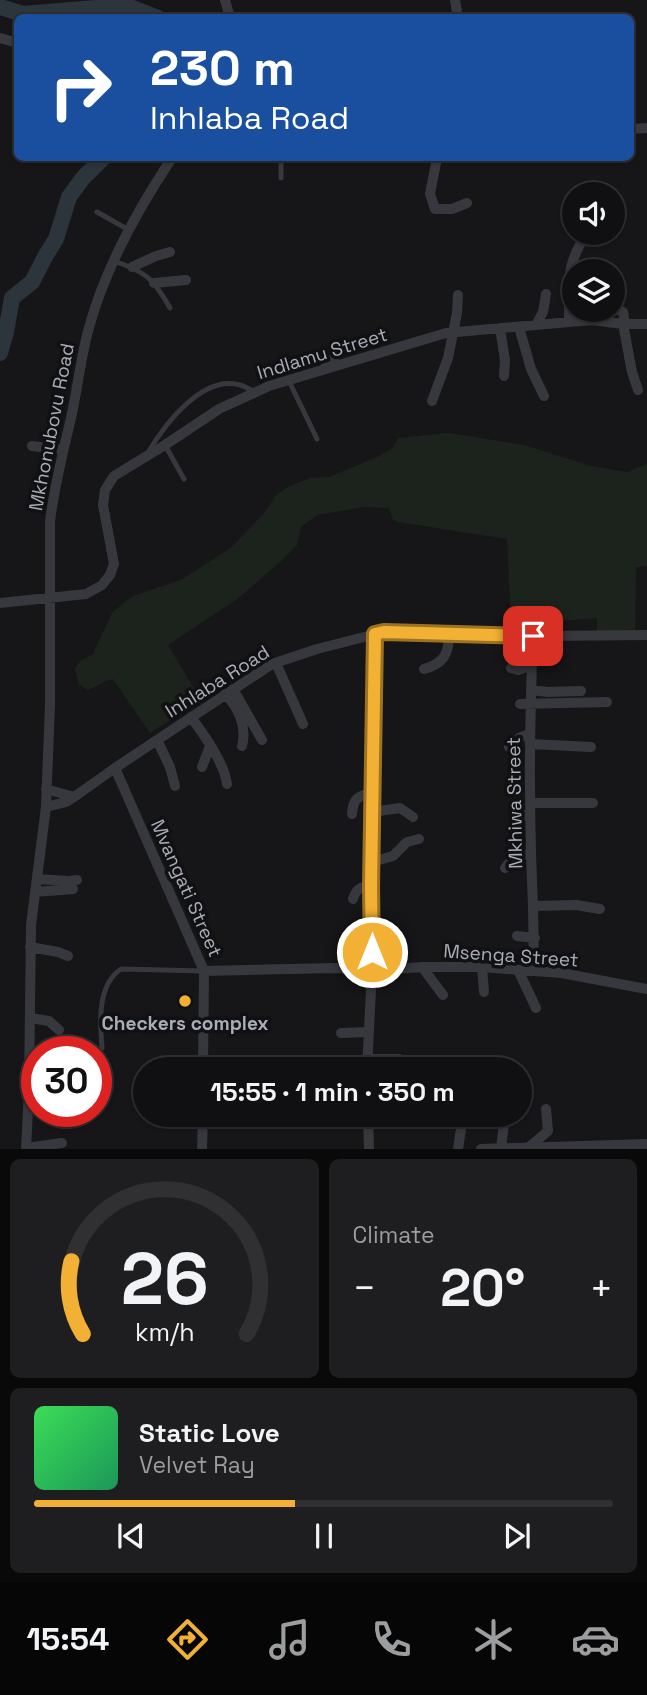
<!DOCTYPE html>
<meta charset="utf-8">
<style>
body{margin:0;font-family:"Space Grotesk",sans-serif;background:#1e1e20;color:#f1f3f6;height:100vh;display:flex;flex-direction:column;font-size:26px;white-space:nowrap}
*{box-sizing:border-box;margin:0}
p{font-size:23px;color:#9c9d9f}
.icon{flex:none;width:38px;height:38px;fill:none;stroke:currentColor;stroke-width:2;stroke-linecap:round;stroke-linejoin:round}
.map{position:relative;height:1149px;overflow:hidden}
.sheet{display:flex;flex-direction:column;gap:10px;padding:10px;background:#09090a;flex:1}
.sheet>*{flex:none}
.hud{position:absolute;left:14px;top:14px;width:620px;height:147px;border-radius:10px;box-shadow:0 2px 5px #0004,0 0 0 2px #303032;background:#1a4fa0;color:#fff;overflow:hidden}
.tools{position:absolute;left:562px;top:182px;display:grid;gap:14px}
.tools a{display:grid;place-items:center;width:63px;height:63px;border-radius:50%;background:#101012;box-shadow:0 2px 5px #0004,0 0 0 2px #303032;font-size:35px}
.speed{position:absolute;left:21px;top:1036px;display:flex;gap:14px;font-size:35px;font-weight:700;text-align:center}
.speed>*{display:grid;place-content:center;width:91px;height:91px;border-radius:50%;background:#101012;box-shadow:0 2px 5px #0004,0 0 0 2px #303032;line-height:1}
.speed .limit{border:10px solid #d22;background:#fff;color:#111}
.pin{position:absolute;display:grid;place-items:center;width:60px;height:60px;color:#fff;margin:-30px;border-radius:14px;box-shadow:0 4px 10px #0006}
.me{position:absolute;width:77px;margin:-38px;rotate:0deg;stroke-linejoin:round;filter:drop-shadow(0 0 5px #0008)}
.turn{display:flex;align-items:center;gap:24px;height:147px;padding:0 21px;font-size:32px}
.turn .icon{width:91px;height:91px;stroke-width:2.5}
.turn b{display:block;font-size:49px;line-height:60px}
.big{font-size:52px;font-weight:600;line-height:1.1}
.sheet .tile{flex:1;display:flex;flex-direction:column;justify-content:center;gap:10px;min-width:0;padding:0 24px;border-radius:10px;background:#1e1e20}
.sheet .dial{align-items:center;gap:0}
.dial svg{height:182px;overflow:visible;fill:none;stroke:#303032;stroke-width:7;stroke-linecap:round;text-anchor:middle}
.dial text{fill:#f1f3f6;stroke:none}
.song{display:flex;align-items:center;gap:21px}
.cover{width:84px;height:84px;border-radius:10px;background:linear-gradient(135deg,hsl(130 70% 55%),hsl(150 70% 35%))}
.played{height:7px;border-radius:4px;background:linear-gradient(90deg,#f2b134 45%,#303032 45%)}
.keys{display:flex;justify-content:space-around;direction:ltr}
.heat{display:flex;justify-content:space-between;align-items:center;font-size:38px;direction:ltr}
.sheet .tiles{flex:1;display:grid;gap:10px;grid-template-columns:1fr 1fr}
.tile:last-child{grid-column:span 2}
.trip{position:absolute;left:133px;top:1057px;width:399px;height:70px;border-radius:35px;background:#101012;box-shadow:0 2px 5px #0004,0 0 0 2px #303032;font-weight:600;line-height:70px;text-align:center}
.tabs{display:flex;height:112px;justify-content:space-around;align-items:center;background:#060607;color:#9c9d9f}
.tabs .icon{width:49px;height:49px}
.tabs .active{color:#f2b134}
.tabs b{font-size:32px;color:#f1f3f6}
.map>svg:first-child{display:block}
.green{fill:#1c231d}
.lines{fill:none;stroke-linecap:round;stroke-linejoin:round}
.river{stroke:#2c353c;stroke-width:16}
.lane{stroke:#37383d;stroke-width:5}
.street{stroke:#37383d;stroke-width:10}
.route-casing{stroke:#9d7322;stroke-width:18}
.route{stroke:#f2b134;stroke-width:12}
.poi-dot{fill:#f2b134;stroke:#111113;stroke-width:2.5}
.labels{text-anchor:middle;stroke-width:7;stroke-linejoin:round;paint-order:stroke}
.street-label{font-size:19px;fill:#a8adb8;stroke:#111113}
.poi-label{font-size:19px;font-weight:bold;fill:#a8adb8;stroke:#111113}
</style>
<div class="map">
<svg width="647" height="1149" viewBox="0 0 647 1149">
<rect width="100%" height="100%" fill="#161618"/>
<path class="green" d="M449,433l75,12 67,21 36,6 20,-8v102l-11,1 -1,68 -38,-3v-14l-86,7 -4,-86 -109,-17 -5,-2 -4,-12 -25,-1 -47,8 -16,12 -4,18 -16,16 -45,39 -68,45 33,55 -51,33 -37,-54 -7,2 -18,9 -9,-5 -4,-16 5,-8 13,-7 19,-41 14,-12 7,-5 48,-16 51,-33 32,-34 13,-19 13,-8 20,-8 19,-1 50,-21 14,-8 5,-10z"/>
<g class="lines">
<path class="river" d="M0,7l23,7 85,-7h22l28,11
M0,353l6,-21 6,-34 20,-16 14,-27 10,-16 13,-42 14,-19 20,-20"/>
<path class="lane" d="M281,158v20
M97,212l32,18
M114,261c32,11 39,17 56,47
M289,381l28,58
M165,445l19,34
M149,451c16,-27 54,-77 91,-66 5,1 10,5 15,7
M102,1048c-2,-26 -5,-63 19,-79l83,2"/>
<path class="street" d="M225,0l5,18
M455,0l3,18
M0,38l18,5
M630,129l17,-1
M437,158l-7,36 5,15h17l15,-6
M132,267l24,-11 14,-4
M154,283l32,-3
M612,307l11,5 2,12
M569,322c1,-38 -5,-55 18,-89
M623,324l9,48 6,18
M536,325l7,-13 3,-18
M519,327l12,42 13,27
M500,328l5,32 -1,16
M323,370l20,-23
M432,401l16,-43 9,-45 1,-18
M32,446l31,4
M0,603l86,-9 16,-9 8,-10 4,-11 -11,-59 2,-15 9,-14 51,-31 54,-36 50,-23 177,-53 146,-13 31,4h24
M533,636c-3,72 -4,144 -2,215 1,40 4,79 2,119
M276,663l27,61
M511,668l7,2 14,-5
M424,669c19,-5 25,-15 25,-34
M233,689l29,51
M531,690l17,2 33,-1
M225,694c14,14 22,33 17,52
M520,704l87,-2
M191,717c13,18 33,45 36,67
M157,740l13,27 5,19
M530,744l61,3
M509,747l10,-9 10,-4
M202,767l8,-21
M115,768l89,203 -1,98
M46,789l28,8
M530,803h63
M46,807l20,-5 8,-5 41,-29 157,-104 45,-15 67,-17 161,4 102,-1
M372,812l28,-4 13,9
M352,814c1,-15 5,-18 21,-22
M515,815l15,1
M372,862l21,-6 14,-14 12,-3
M505,868l11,-14 15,1
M37,879l32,2 8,-1
M35,892l38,-3
M353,899c3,-10 8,-13 18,-12
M534,906l42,-1 24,4
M517,936l18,2
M30,947l28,5 10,4
M422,967l21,28
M482,967l2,25
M518,970l18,38
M204,971l132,-3 36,2 53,-3h57l79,6 86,16
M30,1018l19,3 10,9
M341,1033l26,-1
M367,1059h32
M367,1069l5,-99 -1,-83 4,-253
M368,1115l1,34
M458,1115l3,14 -3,20
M529,1147l19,-16 -2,-22
M26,1148l36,-5
M501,1148l4,-33
M26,1149l3,-59 2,-165 15,-118 4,-102v-183c4,-36 13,-69 21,-104 7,-31 10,-64 19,-94 17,-60 48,-115 82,-166
M202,1149l1,-34
M481,1149l166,-5"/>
</g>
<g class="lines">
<g class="route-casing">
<path id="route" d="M372,952l-1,-65 4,-253 9,-2 149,4"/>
</g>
<use href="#route" class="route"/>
</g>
<circle class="poi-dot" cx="185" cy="1001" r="7"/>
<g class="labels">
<g class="street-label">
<text transform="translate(322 353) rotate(-17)" y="7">Indlamu Street</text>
<text transform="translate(51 427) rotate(-79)" y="7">Mkhonubovu Road</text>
<text transform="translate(217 681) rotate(-32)" y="7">Inhlaba Road</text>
<text transform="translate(514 803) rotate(-91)" y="7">Mkhiwa Street</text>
<text transform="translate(187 888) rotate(66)" y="7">Mvangati Street</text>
<text transform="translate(511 955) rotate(4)" y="7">Msenga Street</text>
</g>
<g class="poi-label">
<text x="185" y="1030">Checkers complex</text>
</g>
</g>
</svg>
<div class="tools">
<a><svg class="icon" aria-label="sound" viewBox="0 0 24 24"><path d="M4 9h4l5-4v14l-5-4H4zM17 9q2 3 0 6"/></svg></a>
<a><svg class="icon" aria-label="layers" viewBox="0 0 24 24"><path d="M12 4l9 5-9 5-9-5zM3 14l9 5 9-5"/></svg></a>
</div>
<div class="speed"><div class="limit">30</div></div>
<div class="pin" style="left:533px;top:636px;background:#d93025"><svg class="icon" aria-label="arrive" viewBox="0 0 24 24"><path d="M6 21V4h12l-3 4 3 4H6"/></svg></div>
<svg class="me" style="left:372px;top:952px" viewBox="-20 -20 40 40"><circle r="17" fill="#f2b134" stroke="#fff" stroke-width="3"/><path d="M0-11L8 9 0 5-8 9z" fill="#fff"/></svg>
<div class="trip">15:55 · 1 min · 350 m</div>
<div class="hud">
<div class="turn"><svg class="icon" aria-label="right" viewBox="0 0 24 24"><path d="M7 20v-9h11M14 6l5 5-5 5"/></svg><div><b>230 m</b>Inhlaba Road</div></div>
</div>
</div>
<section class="sheet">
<div class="tiles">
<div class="tile dial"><svg viewBox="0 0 100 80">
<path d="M14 69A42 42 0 1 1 86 69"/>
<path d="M14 69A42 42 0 0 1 9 37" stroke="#f2b134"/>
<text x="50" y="56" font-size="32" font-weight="700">26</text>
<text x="50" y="72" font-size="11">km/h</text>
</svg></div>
<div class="tile"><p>Climate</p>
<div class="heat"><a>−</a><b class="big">20°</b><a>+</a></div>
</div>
<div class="tile">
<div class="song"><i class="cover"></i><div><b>Static Love</b><p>Velvet Ray</p></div></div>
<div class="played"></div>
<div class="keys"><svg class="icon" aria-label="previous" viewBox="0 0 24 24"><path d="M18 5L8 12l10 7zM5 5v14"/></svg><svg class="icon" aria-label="pause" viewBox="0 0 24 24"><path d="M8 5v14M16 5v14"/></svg><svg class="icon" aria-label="next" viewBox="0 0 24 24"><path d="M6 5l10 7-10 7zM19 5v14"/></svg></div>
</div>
</div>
</section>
<nav class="tabs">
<b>15:54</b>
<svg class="icon active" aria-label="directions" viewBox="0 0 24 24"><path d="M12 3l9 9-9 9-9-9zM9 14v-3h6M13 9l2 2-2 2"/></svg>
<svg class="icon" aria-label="music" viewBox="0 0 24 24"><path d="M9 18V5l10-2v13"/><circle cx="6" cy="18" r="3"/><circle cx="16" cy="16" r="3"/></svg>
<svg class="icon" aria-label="phone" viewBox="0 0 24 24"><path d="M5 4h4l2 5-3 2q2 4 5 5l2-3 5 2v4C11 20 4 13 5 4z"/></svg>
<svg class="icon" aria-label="climate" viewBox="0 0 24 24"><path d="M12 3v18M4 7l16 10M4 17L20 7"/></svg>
<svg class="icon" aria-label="car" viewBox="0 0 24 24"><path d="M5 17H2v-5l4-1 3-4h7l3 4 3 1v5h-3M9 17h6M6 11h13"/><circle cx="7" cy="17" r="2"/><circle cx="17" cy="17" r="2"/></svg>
</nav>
